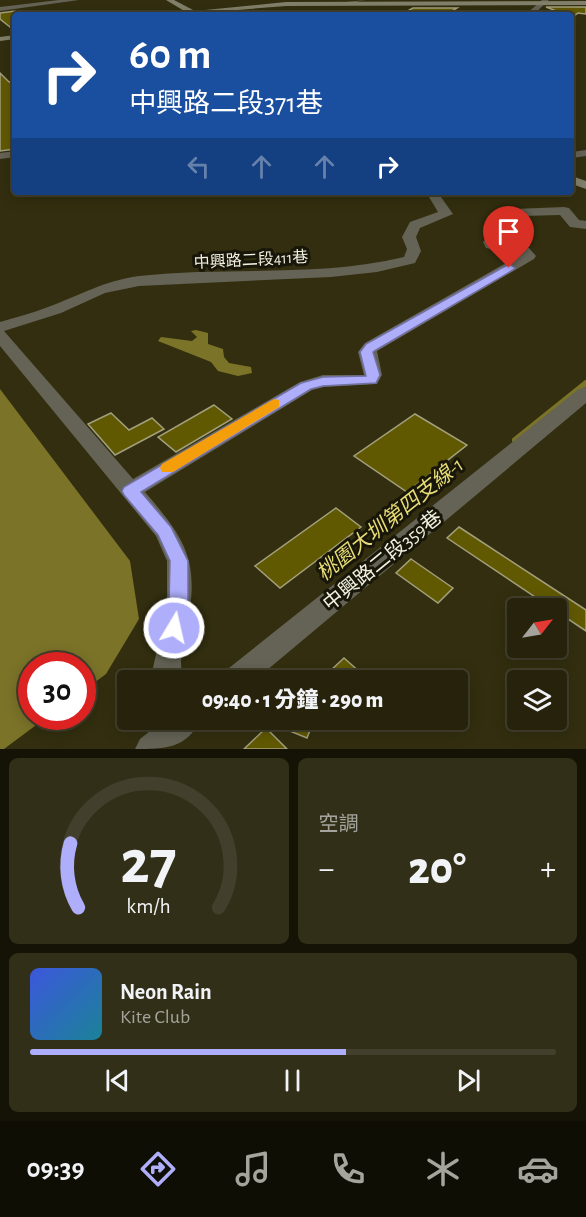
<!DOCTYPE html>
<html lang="zh-TW">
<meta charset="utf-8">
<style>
body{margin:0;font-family:"Alegreya Sans","Noto Sans TC",sans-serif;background:#322f19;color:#f1f3f6;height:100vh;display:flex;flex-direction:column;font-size:22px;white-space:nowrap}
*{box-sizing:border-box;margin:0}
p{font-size:20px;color:#a4a49d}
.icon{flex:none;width:33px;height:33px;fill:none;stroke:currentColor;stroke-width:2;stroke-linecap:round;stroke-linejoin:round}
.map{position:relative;height:749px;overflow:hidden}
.details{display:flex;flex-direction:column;gap:9px;padding:9px;background:#151306;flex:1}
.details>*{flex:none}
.top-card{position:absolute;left:12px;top:12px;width:562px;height:183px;border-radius:6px;box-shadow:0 3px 15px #0003,0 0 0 2px #423f2c;background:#1a4fa0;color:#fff;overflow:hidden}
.needle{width:39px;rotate:59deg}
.buttons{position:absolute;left:507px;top:598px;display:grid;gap:12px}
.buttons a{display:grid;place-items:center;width:60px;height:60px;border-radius:6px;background:#26220b;box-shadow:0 3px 15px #0003,0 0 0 2px #423f2c;font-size:30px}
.speed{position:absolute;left:18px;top:652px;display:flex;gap:12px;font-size:30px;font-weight:700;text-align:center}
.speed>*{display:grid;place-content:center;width:78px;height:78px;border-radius:50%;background:#26220b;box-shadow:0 3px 15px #0003,0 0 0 2px #423f2c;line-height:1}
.speed .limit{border:9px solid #d22;background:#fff;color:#111}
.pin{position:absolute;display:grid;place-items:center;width:51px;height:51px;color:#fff;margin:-62px -26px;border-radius:50% 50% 50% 0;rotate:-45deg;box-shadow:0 0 6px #0007}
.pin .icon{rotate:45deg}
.me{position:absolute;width:66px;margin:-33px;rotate:9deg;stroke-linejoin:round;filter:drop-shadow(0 0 4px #0008)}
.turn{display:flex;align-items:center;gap:21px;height:126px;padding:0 18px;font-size:27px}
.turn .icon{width:78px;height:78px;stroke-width:2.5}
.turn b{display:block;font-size:42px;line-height:51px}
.lanes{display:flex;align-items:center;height:57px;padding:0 18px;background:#0003;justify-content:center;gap:30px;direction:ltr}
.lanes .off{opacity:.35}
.big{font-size:45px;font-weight:800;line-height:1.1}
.details .card{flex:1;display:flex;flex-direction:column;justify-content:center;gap:9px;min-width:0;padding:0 21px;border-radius:9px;background:#322f19}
.details .dial{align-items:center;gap:0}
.dial svg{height:156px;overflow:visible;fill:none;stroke:#423f2c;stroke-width:7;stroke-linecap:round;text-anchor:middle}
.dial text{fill:#f1f3f6;stroke:none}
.song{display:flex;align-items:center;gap:18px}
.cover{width:72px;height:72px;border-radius:9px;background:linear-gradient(135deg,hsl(230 70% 55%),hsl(190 70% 35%))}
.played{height:6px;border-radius:3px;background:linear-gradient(90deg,#aeaefb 60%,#423f2c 60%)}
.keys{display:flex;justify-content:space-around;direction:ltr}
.heat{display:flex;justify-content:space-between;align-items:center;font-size:33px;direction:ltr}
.details .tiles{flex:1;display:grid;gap:9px;grid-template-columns:1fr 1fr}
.card:last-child{grid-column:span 2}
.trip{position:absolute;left:117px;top:670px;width:351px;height:60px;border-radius:6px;background:#26220b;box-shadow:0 3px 15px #0003,0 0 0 2px #423f2c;font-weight:800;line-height:60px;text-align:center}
.dock{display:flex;height:96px;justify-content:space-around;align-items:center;background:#0f0e04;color:#a4a49d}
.dock .icon{width:42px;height:42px}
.dock .selected{color:#aeaefb}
.dock b{font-size:27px;color:#f1f3f6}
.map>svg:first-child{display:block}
.water{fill:#7b7328}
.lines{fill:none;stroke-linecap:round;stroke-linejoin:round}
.stream-far1{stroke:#7b7328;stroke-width:6}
.stream{stroke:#7b7328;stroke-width:8}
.building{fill:#615902;stroke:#a3a07e;stroke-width:1.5}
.street{fill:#646355;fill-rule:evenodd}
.secondary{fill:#82806a;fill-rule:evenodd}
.route{fill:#aeaefb;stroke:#7171a3;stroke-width:1.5}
.slow{fill:#f59e0b}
.labels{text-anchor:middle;stroke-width:6;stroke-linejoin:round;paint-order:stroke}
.street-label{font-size:16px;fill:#f2f0de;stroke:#171609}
.near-street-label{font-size:20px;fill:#f2f0de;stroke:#171609}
.near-water-label{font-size:21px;font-style:italic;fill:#e7dc75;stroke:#171609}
</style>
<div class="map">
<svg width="586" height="749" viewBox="0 0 586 749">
<rect width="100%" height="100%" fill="#322e0f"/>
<path class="water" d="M196,330l12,3v11l15,5 1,8 5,6 22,4 1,6 -14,3 -20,-5 -7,-9 -53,-21 3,-4 31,4 5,-4 -6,-6z
M0,389l130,172 9,58 -33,55 -23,17 -1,-25h-50v51h15l-43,32h-4z"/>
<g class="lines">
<path class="stream-far1" d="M515,440l71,-57"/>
<path class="stream" d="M215,681l12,-9"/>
</g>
<path class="building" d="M546,7h40v7l-8,-1 -4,3 -24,-3 4,-3z
M413,8h44l-12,7h-45z
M15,11v20l-15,-12v-6z
M0,73l9,9 6,-1v68l-15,2z
M214,405l18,14 -56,33 -18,-15z
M111,413l18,17 23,-12 12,11 -49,26 -27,-31z
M415,414l52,31 -60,47 -53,-36z
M336,508l25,19 -81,61 -25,-22z
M459,527l127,83v21l-139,-93z
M411,559l42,29 -15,15 -42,-30z
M344,658l26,23h-31l-10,-9z
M263,720h51l-7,18z
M266,728l21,21h-43z"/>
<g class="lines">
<path class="street" d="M59,0h20l-79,11v-4z
M366,0l-27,5 -3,-2z
M542,0h7l-16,15h-8z
M586,150v6l-14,2v-6z
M15,151v6l-15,2v-6z
M430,192h12l-1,5 12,17 -33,14 -4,9 5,14 -6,12 -38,9 -46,5 -192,9 -34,7 -44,20 -57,18 129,148 167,-97 23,-7h41l-6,-23 7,-9 155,-88 -34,-7 -3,-6 31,-33 50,-2 5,1 10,12 7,1v8l-16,-2 -10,-12 -37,1 -25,26 31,6 7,8 -2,3 -157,92 5,24 -5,9 -53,3 -12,3 -167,102c44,51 55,71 41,140 -3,17 -9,32 -1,49h-29l-4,-9 15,-66v-45l-11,-25 -156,-190v-24c16,-5 33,-9 48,-15 33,-12 55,-26 91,-31 88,-10 178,2 265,-19l3,-8 -5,-12 8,-15 28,-10 -9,-15z
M586,387v16l-332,278h-34l4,-9 355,-283z
M164,720h36c-13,29 -36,29 -65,29l5,-10z"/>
<path class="secondary" d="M166,0h8l21,11 91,-9 300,-1v4l-300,1 -110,9 10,-3z
M15,35v4l-15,2v-4z
M572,176l14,5v8l-14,-5z"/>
</g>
<path class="route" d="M509,264l6,4 -2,2 -137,80 -3,2 7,23 -4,8 -53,3 -12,3 -170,103 30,35 17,34v45l-7,28 -7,2 -7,-2 -3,-6 5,-22 1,-45 -12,-26 -34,-40 -2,-4 2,-4 177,-104 22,-6 43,-1 -6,-24 6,-8z"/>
<path class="slow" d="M274,399l5,1v7l-106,65h-11l-2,-4 2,-4z"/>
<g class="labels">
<g class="street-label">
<text transform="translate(251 259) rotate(-3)" y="6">中興路二段411巷</text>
</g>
<g class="near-street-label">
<text transform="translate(382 560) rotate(-39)" y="7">中興路二段359巷</text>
</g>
<g class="near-water-label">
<text transform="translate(390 519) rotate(-39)" y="7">桃園大圳第四支線-1</text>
</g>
</g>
</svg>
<div class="buttons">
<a><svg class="needle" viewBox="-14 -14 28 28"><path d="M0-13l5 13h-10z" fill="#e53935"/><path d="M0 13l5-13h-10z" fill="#a4a49d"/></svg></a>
<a><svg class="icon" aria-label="layers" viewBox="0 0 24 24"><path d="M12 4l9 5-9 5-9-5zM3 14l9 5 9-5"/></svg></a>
</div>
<div class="speed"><div class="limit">30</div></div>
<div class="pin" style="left:509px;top:268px;background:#d93025"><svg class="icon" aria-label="arrive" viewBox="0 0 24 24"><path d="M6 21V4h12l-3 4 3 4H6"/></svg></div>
<svg class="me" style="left:174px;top:628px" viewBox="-20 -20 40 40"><circle r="17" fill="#aeaefb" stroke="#fff" stroke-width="3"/><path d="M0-11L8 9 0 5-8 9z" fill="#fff"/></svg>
<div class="trip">09:40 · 1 分鐘 · 290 m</div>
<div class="top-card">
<div class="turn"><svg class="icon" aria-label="right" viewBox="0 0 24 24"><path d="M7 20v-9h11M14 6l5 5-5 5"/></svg><div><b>60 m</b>中興路二段371巷</div></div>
<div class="lanes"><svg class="icon off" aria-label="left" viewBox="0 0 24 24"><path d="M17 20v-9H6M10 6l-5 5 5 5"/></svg><svg class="icon off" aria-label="ahead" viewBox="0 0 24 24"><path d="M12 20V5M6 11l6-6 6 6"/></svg><svg class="icon off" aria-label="ahead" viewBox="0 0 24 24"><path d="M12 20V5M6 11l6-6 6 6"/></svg><svg class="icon" aria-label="right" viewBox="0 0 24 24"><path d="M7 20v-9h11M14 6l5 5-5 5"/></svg></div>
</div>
</div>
<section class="details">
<div class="tiles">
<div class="card dial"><svg viewBox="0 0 100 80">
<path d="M14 69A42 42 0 1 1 86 69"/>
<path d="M14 69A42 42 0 0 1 10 36" stroke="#aeaefb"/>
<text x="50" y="56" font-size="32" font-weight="700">27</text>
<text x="50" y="72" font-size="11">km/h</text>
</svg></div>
<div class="card"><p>空調</p>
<div class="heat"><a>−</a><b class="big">20°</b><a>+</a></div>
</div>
<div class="card">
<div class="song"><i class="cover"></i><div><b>Neon Rain</b><p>Kite Club</p></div></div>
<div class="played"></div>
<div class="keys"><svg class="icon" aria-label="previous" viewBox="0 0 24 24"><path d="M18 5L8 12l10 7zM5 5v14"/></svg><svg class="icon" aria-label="pause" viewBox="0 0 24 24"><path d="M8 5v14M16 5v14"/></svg><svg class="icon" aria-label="next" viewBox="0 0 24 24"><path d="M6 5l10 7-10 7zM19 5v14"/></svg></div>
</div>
</div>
</section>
<nav class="dock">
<b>09:39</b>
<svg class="icon selected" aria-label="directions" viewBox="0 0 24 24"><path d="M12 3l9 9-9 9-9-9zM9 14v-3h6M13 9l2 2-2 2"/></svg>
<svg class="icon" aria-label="music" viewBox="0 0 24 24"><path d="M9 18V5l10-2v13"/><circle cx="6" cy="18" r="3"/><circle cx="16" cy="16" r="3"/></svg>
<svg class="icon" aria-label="phone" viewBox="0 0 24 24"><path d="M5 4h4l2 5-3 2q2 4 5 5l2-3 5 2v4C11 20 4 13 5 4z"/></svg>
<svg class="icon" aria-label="climate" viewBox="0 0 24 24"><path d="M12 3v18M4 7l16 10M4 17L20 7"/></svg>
<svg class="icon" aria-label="car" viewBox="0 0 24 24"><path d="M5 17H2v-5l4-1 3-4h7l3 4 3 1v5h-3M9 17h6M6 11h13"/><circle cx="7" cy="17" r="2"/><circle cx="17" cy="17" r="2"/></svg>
</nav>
